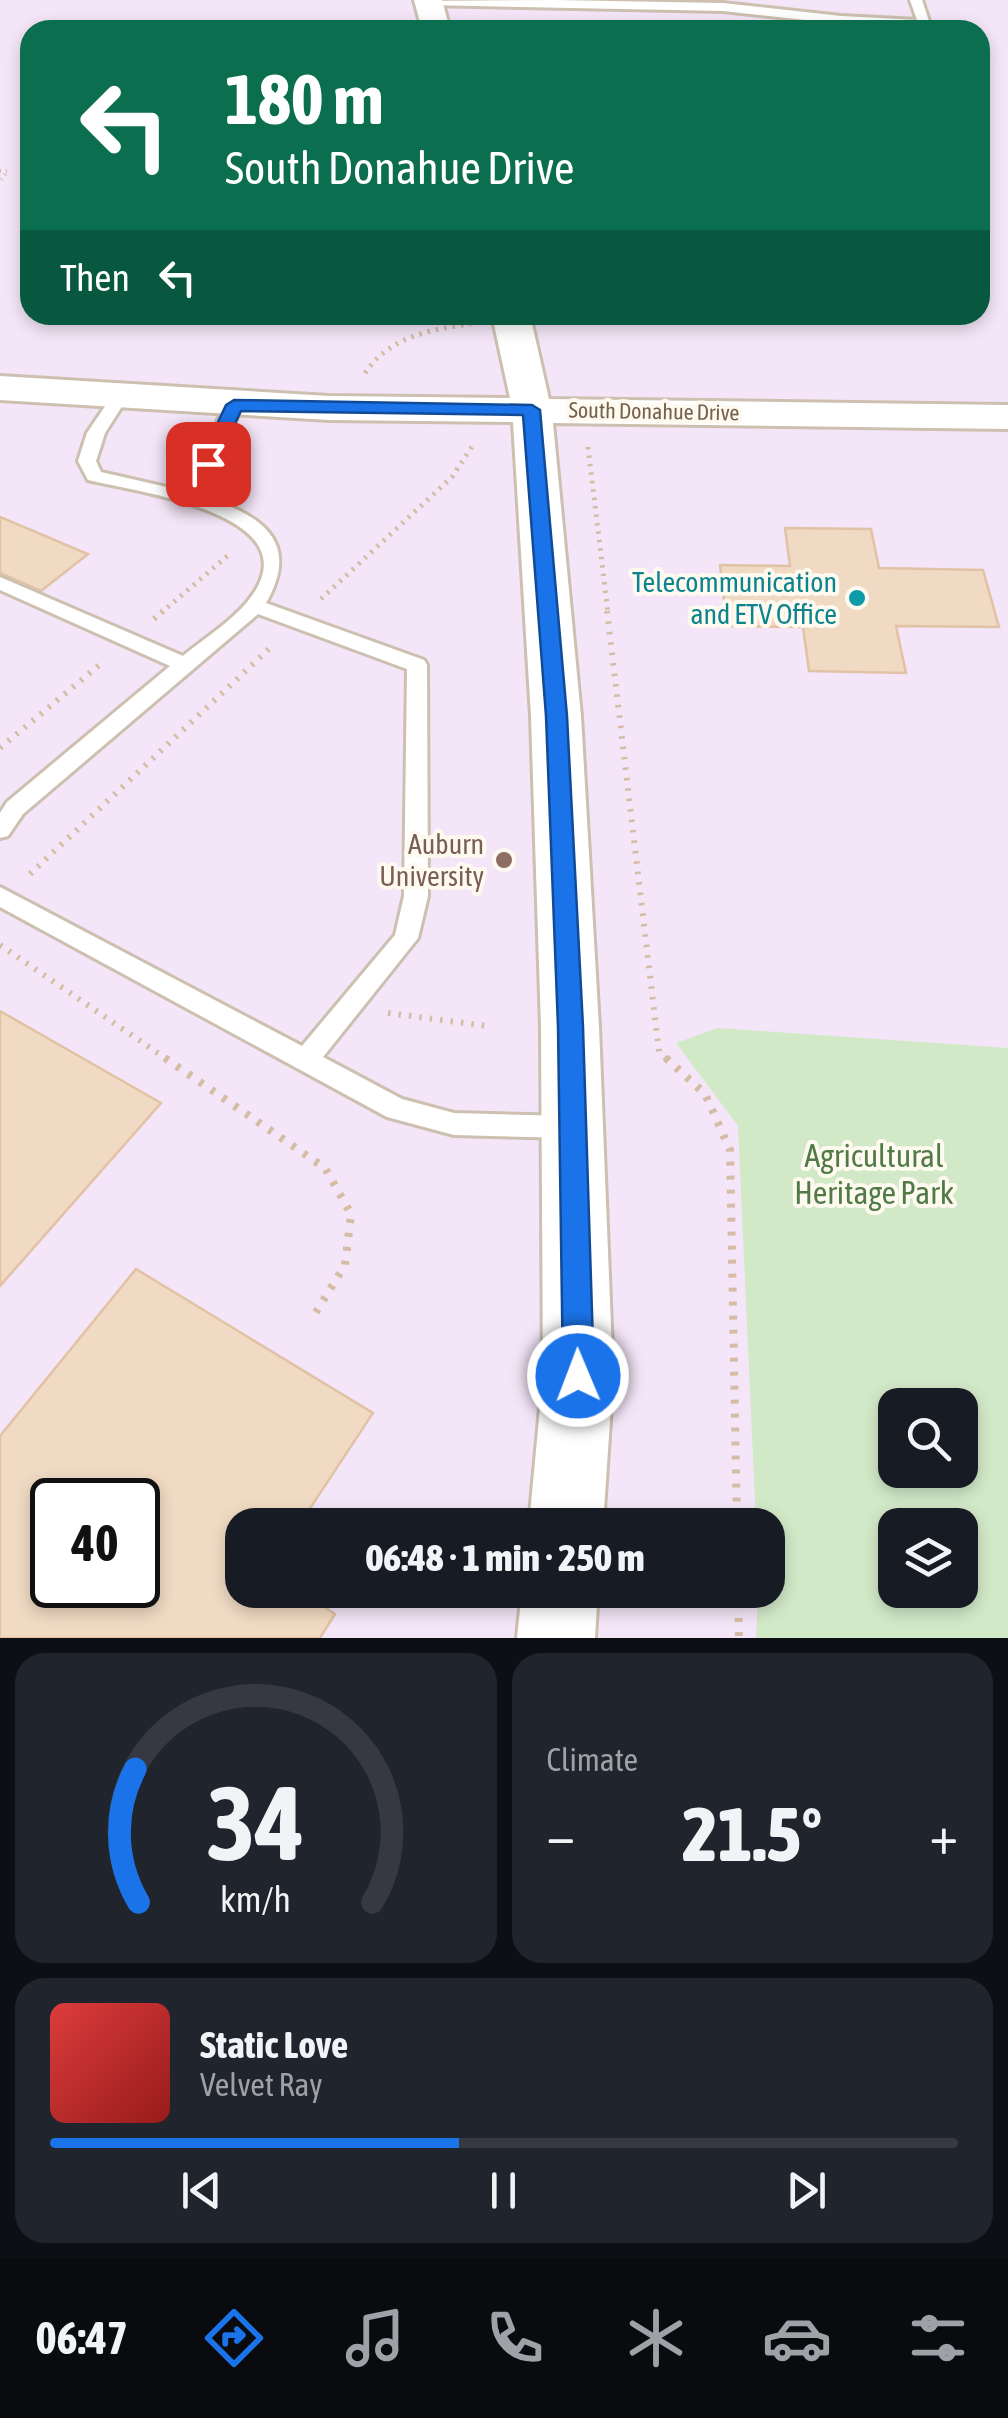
<!DOCTYPE html>
<meta charset="utf-8">
<style>
body{margin:0;font-family:"Asap Condensed",sans-serif;background:#20242c;color:#f1f3f6;height:100vh;display:flex;flex-direction:column;font-size:38px;white-space:nowrap}
*{box-sizing:border-box;margin:0}
p{font-size:32px;color:#9ea1a6}
.icon{flex:none;width:55px;height:55px;fill:none;stroke:currentColor;stroke-width:2;stroke-linecap:round;stroke-linejoin:round}
.map{position:relative;height:1638px;overflow:hidden}
.panel{display:flex;flex-direction:column;gap:15px;padding:15px;background:#0d0f14;flex:1}
.panel>*{flex:none}
.top-card{position:absolute;left:20px;top:20px;width:970px;height:305px;border-radius:30px;box-shadow:0 5px 15px #0003;background:#0b6e4f;color:#fff;overflow:hidden}
.buttons{position:absolute;left:878px;top:1388px;display:grid;gap:20px}
.buttons a{display:grid;place-items:center;width:100px;height:100px;border-radius:20px;background:#171b24;box-shadow:0 5px 15px #0003;font-size:50px}
.speed{position:absolute;left:30px;top:1478px;display:flex;gap:20px;font-size:50px;font-weight:700;text-align:center}
.speed>*{display:grid;place-content:center;width:130px;height:130px;border-radius:50%;background:#171b24;box-shadow:0 5px 15px #0003;line-height:1}
.speed .limit{border:5px solid #111;border-radius:15px;background:#fff;color:#111}
.pin{position:absolute;display:grid;place-items:center;width:85px;height:85px;color:#fff;margin:-42px;border-radius:20px;box-shadow:0 5px 15px #0006}
.me{position:absolute;width:110px;margin:-55px;rotate:359deg;stroke-linejoin:round;filter:drop-shadow(0 0 8px #0008)}
.turn{display:flex;align-items:center;gap:35px;height:210px;padding:0 40px;font-size:45px}
.turn .icon{width:130px;height:130px;stroke-width:2.5}
.turn b{display:block;font-size:70px;line-height:85px}
.then{display:flex;align-items:center;height:95px;padding:0 40px;background:#0003;gap:20px;font-size:38px}
.big{font-size:75px;font-weight:800;line-height:1.1}
.panel .card{flex:1;display:flex;flex-direction:column;justify-content:center;gap:15px;min-width:0;padding:0 35px;border-radius:30px;background:#20242c}
.panel .dial{align-items:center;gap:0}
.dial svg{height:260px;overflow:visible;fill:none;stroke:#363941;stroke-width:7;stroke-linecap:round;text-anchor:middle}
.dial text{fill:#f1f3f6;stroke:none}
.song{display:flex;align-items:center;gap:30px}
.cover{width:120px;height:120px;border-radius:15px;background:linear-gradient(135deg,hsl(0 70% 55%),hsl(0 70% 35%))}
.played{height:10px;border-radius:5px;background:linear-gradient(90deg,#1a73e8 45%,#363941 45%)}
.keys{display:flex;justify-content:space-around;direction:ltr}
.heat{display:flex;justify-content:space-between;align-items:center;font-size:55px;direction:ltr}
.panel .tiles{flex:1;display:grid;gap:15px;grid-template-columns:1fr 1fr}
.card:last-child{grid-column:span 2}
.trip{position:absolute;left:225px;top:1508px;width:560px;height:100px;border-radius:30px;background:#171b24;box-shadow:0 5px 15px #0003;font-weight:800;line-height:100px;text-align:center}
.dock{display:flex;height:160px;justify-content:space-around;align-items:center;background:#090b0e;color:#9ea1a6}
.dock .icon{width:70px;height:70px}
.dock .selected{color:#1a73e8}
.dock b{font-size:45px;color:#f1f3f6}
.map>svg:first-child{display:block}
.education{fill:#f4e6f8;fill-rule:evenodd}
.green{fill:#d2e9c8;fill-rule:evenodd}
.building{fill:#f0dac3;stroke:#e1c2a4;stroke-width:2.5;fill-rule:evenodd}
.lines{fill:none;stroke-linecap:round;stroke-linejoin:round}
.service-casing{stroke:#cdc0b0;stroke-width:6}
.tertiary-casing{stroke:#cdc0b0;stroke-width:6}
.path-far3{stroke:#d5bda5;stroke-width:4;stroke-dasharray:1 5;stroke-linecap:butt}
.path-far2{stroke:#d5bda5;stroke-width:5;stroke-dasharray:2.5 6;stroke-linecap:butt}
.path-far1{stroke:#d5bda5;stroke-width:6;stroke-dasharray:2.5 8;stroke-linecap:butt}
.path{stroke:#d5bda5;stroke-width:8;stroke-dasharray:4 10;stroke-linecap:butt}
.service{fill:#fff;fill-rule:evenodd}
.tertiary{fill:#fff;fill-rule:evenodd}
.route{fill:#1a73e8;stroke:#114b97;stroke-width:2.5}
.culture-dot{fill:#0f9aa8;stroke:#fefaf0;stroke-width:4}
.education-dot{fill:#8d6e63;stroke:#fefaf0;stroke-width:4}
.labels{text-anchor:middle;stroke-width:8;stroke-linejoin:round;paint-order:stroke}
.far-street-label{font-size:22px;fill:#75604e;stroke:#fefaf0}
.culture-label{font-size:28px;fill:#0d838f;stroke:#fefaf0;text-anchor:end}
.education-label{font-size:28px;fill:#785e54;stroke:#fefaf0;text-anchor:end}
.near-park-label{font-size:32px;fill:#507a46;stroke:#fefaf0}
</style>
<div class="map">
<svg width="1008" height="1638" viewBox="0 0 1008 1638">
<rect width="100%" height="100%" fill="#fcf7ea"/>
<path class="education" d="M0,0h1008v1638h-1008zM30,30h950v285h-950zM895,1405h65v65h-65zM52,1500h86v85h-86zM242,1525h526v65h-526zM895,1525h65v65h-65z"/>
<path class="green" d="M718,1028l290,20v590h-252l2,-48h10v-65h-12l-18,-399 -62,-83zM895,1405h65v65h-65zM895,1525h65v65h-65z"/>
<path class="building" d="M0,517l88,37 -47,37 -41,-18z
M785,528l86,1 8,39 104,2 16,57 -103,-1 10,47 -97,-2 -6,-44 -76,-1 -7,-61 70,1z
M0,1011l161,92 -161,183z
M136,1269l237,144 -74,112h-57v65h57l36,24 -15,24h-320v-202zM52,1500h86v85h-86z"/>
<g class="lines">
<g class="service-casing">
<path id="service" d="M554,0l169,3 118,13 76,4 -7,-20h12l8,24 -6,4 -83,-4 -118,-13 -295,-6 -6,-4z
M120,392l8,5 -23,36 -9,28 5,11 83,19 41,-86 3,-4h12l3,4 -43,90c57,19 103,43 66,108l158,57 3,5 1,231 -10,42 -95,119 79,42 52,14 115,3 9,3 4,8 -4,8 -9,3 -115,-3 -67,-18 -387,-210v-20l302,159 93,-111 9,-39 3,-227 -149,-55 -235,200 -15,22 -8,2v-25l7,-11 163,-136 -170,-76v-13l183,79c20,-17 48,-34 65,-55 70,-87 -112,-109 -160,-121l-10,-19 9,-28 27,-40z"/>
</g>
<g class="tertiary-casing">
<path id="tertiary" d="M414,0h28l8,30h-28z
M492,315h38l19,84 459,6v24l-455,-6 28,293 18,311 14,349 -10,149h-74l14,-149 -2,-349 -10,-311 -18,-294 -184,-2 -329,-20v-24l329,20 181,2z
M522,1590h76l-3,48h-78z"/>
</g>
<path class="path-far3" d="M0,171h8l-8,10"/>
<path class="path-far2" d="M365,373c24,-36 66,-44 106,-49
M588,447l20,166
M321,599l131,-122 21,-32
M161,613l71,-61"/>
<path class="path-far1" d="M607,611l52,441 9,8
M154,619l9,-8
M0,748l103,-86
M30,874l242,-228
M0,945l168,115
M388,1013l99,13"/>
<path class="path" d="M165,1058l160,110 26,46 -6,51 -32,52
M666,1058l39,36 25,56 7,375
M738,1590l1,48"/>
<use href="#service" class="service"/>
<use href="#tertiary" class="tertiary"/>
</g>
<path class="route" d="M234,400l298,5 8,5 27,306 16,311 11,349 -5,10 -11,5 -10,-5 -5,-10 -5,-349 -12,-311 -23,-301 -282,-4 -27,57h-13l-3,-4 28,-59z"/>
<circle class="culture-dot" cx="857" cy="598" r="10"/>
<circle class="education-dot" cx="504" cy="860" r="10"/>
<g class="labels">
<g class="far-street-label">
<text transform="translate(654 411) rotate(1)" y="8">South Donahue Drive</text>
</g>
<g class="culture-label">
<text x="837" y="592">Telecommunication<tspan x="837" dy="32">and ETV Office</tspan></text>
</g>
<g class="education-label">
<text x="484" y="854">Auburn<tspan x="484" dy="32">University</tspan></text>
</g>
<g class="near-park-label">
<text x="874" y="1167">Agricultural<tspan x="874" dy="37">Heritage Park</tspan></text>
</g>
</g>
</svg>
<div class="buttons">
<a><svg class="icon" aria-label="search" viewBox="0 0 24 24"><circle cx="10" cy="10" r="6"/><path d="M15 15l6 6"/></svg></a>
<a><svg class="icon" aria-label="layers" viewBox="0 0 24 24"><path d="M12 4l9 5-9 5-9-5zM3 14l9 5 9-5"/></svg></a>
</div>
<div class="speed"><div class="limit">40</div></div>
<div class="pin" style="left:208px;top:464px;background:#d93025"><svg class="icon" aria-label="arrive" viewBox="0 0 24 24"><path d="M6 21V4h12l-3 4 3 4H6"/></svg></div>
<svg class="me" style="left:578px;top:1376px" viewBox="-20 -20 40 40"><circle r="17" fill="#1a73e8" stroke="#fff" stroke-width="3"/><path d="M0-11L8 9 0 5-8 9z" fill="#fff"/></svg>
<div class="trip">06:48 · 1 min · 250 m</div>
<div class="top-card">
<div class="turn"><svg class="icon" aria-label="left" viewBox="0 0 24 24"><path d="M17 20v-9H6M10 6l-5 5 5 5"/></svg><div><b>180 m</b>South Donahue Drive</div></div>
<div class="then">Then<svg class="icon" aria-label="left" viewBox="0 0 24 24"><path d="M17 20v-9H6M10 6l-5 5 5 5"/></svg></div>
</div>
</div>
<section class="panel">
<div class="tiles">
<div class="card dial"><svg viewBox="0 0 100 80">
<path d="M14 69A42 42 0 1 1 86 69"/>
<path d="M14 69A42 42 0 0 1 13 28" stroke="#1a73e8"/>
<text x="50" y="56" font-size="32" font-weight="700">34</text>
<text x="50" y="72" font-size="11">km/h</text>
</svg></div>
<div class="card"><p>Climate</p>
<div class="heat"><a>−</a><b class="big">21.5°</b><a>+</a></div>
</div>
<div class="card">
<div class="song"><i class="cover"></i><div><b>Static Love</b><p>Velvet Ray</p></div></div>
<div class="played"></div>
<div class="keys"><svg class="icon" aria-label="previous" viewBox="0 0 24 24"><path d="M18 5L8 12l10 7zM5 5v14"/></svg><svg class="icon" aria-label="pause" viewBox="0 0 24 24"><path d="M8 5v14M16 5v14"/></svg><svg class="icon" aria-label="next" viewBox="0 0 24 24"><path d="M6 5l10 7-10 7zM19 5v14"/></svg></div>
</div>
</div>
</section>
<nav class="dock">
<b>06:47</b>
<svg class="icon selected" aria-label="directions" viewBox="0 0 24 24"><path d="M12 3l9 9-9 9-9-9zM9 14v-3h6M13 9l2 2-2 2"/></svg>
<svg class="icon" aria-label="music" viewBox="0 0 24 24"><path d="M9 18V5l10-2v13"/><circle cx="6" cy="18" r="3"/><circle cx="16" cy="16" r="3"/></svg>
<svg class="icon" aria-label="phone" viewBox="0 0 24 24"><path d="M5 4h4l2 5-3 2q2 4 5 5l2-3 5 2v4C11 20 4 13 5 4z"/></svg>
<svg class="icon" aria-label="climate" viewBox="0 0 24 24"><path d="M12 3v18M4 7l16 10M4 17L20 7"/></svg>
<svg class="icon" aria-label="car" viewBox="0 0 24 24"><path d="M5 17H2v-5l4-1 3-4h7l3 4 3 1v5h-3M9 17h6M6 11h13"/><circle cx="7" cy="17" r="2"/><circle cx="17" cy="17" r="2"/></svg>
<svg class="icon" aria-label="filters" viewBox="0 0 24 24"><path d="M4 7h16M4 17h16"/><circle cx="9" cy="7" r="2"/><circle cx="15" cy="17" r="2"/></svg>
</nav>
